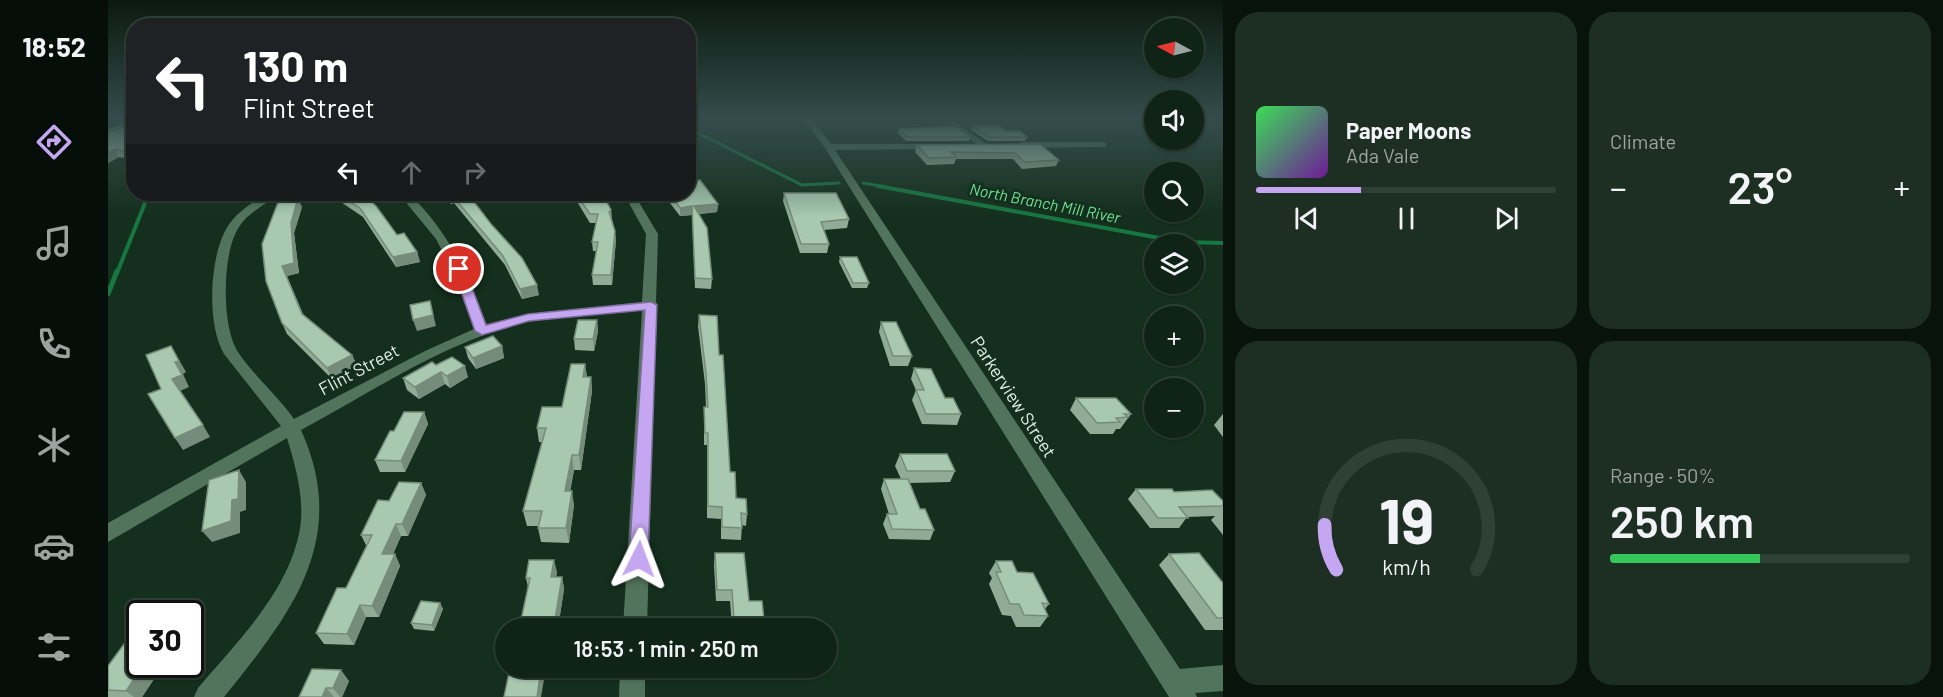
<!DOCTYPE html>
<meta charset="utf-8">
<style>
body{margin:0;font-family:Barlow,sans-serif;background:#1d2f23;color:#f1f3f6;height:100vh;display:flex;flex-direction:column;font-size:22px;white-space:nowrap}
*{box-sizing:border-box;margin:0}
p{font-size:20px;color:#9ba4a1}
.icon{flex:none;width:33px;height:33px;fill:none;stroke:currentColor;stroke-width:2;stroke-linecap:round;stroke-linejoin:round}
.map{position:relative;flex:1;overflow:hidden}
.sheet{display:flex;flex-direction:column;gap:12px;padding:12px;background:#08130c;width:720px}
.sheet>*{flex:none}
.top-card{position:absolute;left:18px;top:18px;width:570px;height:183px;border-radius:24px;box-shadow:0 2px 4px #0004,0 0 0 2px #2f4035;background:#202124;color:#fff;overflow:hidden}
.needle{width:39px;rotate:277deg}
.fabs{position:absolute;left:1036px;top:18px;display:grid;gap:12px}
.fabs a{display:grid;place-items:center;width:60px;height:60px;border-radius:50%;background:#0f2316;box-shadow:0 2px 4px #0004,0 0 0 2px #2f4035;font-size:30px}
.speed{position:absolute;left:18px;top:600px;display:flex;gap:12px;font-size:30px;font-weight:700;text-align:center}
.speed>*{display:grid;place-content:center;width:78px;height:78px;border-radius:50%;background:#0f2316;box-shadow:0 2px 4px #0004,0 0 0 2px #2f4035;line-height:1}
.speed .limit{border:3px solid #111;border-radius:9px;background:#fff;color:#111}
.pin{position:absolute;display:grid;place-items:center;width:51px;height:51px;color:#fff;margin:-26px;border:3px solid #fff;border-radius:50%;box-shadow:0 2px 6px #0007}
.me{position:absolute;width:66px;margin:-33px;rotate:3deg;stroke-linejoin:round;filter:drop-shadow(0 0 4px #0008)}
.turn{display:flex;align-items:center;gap:21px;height:126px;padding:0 18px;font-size:27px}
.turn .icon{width:78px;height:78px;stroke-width:2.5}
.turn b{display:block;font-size:42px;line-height:51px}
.lanes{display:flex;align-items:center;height:57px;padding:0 18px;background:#0003;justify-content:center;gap:30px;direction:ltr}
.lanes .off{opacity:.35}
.big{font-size:45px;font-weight:600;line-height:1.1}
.sheet .widget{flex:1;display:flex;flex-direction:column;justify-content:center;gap:9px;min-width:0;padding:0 21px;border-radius:24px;background:#1d2f23}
.sheet .dial{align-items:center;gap:0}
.dial svg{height:156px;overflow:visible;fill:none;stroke:#2f4035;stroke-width:7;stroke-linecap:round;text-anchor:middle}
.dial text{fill:#f1f3f6;stroke:none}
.song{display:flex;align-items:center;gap:18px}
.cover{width:72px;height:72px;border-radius:9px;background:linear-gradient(135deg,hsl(130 70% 55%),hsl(280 70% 35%))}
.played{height:6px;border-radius:3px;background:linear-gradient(90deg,#c5a7f1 35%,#2f4035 35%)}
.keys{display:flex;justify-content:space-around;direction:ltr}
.heat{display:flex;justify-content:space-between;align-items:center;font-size:33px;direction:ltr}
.charge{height:9px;border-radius:4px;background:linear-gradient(90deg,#34c759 50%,#2f4035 0)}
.sheet .tiles{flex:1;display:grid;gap:12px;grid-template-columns:repeat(2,1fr)}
.trip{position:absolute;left:387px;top:618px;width:342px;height:60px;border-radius:30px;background:#0f2316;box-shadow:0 2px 4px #0004,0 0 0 2px #2f4035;font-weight:600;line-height:60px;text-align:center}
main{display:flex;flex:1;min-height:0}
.tab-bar{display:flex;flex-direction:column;width:108px;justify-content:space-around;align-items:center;background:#060e09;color:#9ba4a1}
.tab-bar .icon{width:42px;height:42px}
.tab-bar .current{color:#c5a7f1}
.tab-bar b{font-size:27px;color:#f1f3f6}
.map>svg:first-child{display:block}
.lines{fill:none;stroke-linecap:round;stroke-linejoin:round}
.stream-far2{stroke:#177740;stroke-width:3}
.stream-far1{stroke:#177740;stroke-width:4}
.stream{stroke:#177740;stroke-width:5}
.minor{fill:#53745c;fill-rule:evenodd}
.major{fill:#79c18d;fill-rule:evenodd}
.wall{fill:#90ac96}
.shaded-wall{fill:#768c7a}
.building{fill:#a8c8af;stroke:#768c7a;stroke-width:1.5}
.route{fill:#c5a7f1;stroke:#806d9d;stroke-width:1.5}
.labels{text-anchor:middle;stroke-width:6;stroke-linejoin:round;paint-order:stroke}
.far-water-label{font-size:16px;font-style:italic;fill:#6de093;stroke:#142f1d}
.street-label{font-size:18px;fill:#e0f0e4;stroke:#142f1d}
</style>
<main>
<nav class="tab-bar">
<b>18:52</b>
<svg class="icon current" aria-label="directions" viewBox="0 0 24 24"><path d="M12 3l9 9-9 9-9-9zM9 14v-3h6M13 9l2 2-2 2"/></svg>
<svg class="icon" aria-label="music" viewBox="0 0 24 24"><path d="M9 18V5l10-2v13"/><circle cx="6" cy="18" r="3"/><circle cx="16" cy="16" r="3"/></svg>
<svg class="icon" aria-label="phone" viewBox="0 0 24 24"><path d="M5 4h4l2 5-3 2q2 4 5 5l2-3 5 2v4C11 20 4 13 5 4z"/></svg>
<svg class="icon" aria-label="climate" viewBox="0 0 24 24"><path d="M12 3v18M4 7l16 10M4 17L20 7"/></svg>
<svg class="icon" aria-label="car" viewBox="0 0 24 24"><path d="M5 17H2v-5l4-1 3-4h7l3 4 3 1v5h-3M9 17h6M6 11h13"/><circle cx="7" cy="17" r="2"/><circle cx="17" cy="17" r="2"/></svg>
<svg class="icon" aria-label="filters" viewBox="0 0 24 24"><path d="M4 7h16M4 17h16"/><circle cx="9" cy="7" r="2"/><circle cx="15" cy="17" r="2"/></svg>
</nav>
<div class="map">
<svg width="1115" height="697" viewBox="0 0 1115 697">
<rect width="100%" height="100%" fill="#142f1d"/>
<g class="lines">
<path class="stream-far2" d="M580,128l114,57 37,-2
M755,183l23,4"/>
<path class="stream-far1" d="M770,186l303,56 42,1
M9,273l30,-75 5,-4"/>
<path class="stream" d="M0,294l9,-23"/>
<path class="minor" d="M696,119h8l19,25h107v4l-3,1 -100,1 345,519 43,-4v26l-28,2 2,4h-28l-344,-549z
M834,119h9l38,27 -7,2z
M995,142l3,1v4l-84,1 -4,-3 4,-3z
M158,194h11c-12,12 -29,18 -38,33 -17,25 -18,99 -1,125 16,24 39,43 56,67l131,-68 49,-22 -20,-55 -18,-35 -37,-45h10c39,36 59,82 78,131l41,-11 114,-12 4,-68 -22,-40h10l24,40 -2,68 2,3 -2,3 -9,320h-24l19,-318c-37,4 -77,5 -114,12 -79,17 -156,70 -227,108 50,110 -11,185 -77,267h-30l4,-9c40,-47 97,-103 103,-168 2,-27 -6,-56 -14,-82l-179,104v-19l173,-97 -57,-72c-18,-30 -15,-103 6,-131 9,-12 23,-21 36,-29z
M512,668h25v29h-26z"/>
<path class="major" d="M23,122h3v5l-26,7v-5z"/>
</g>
<path class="wall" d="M26,124v36l-15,-3 -11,6v-31z
M864,126l34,5 21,6 -2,4h-37l-17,-11z
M791,129l71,8 -1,4h-63l-8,-8z
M932,144l19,16 -3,6 -34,3 -9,-10h-57l-2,5 -27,1 -12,-13 2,-7z
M676,193l65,26 -2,9 -23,2 5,14 -2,9h-27l-17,-52z
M223,194h32l34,41 20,17 3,10 -24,5 -33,-50 -31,-21z
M329,194h32v1l70,100 -17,4 -17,-34 -51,-62 -3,1z
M467,194h24l12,16 1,9 4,21 -4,45h-19l-1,-10 4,-24h-3l-1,-9 4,-19h-6l-14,-23z
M555,194h25l30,10 -1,8 -18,2 13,65 -1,10 -16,-1 -3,-73 -12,1z
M194,207l-8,26 5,40 -12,3 16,38 49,41 5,11 -25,13 -45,-45 -5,-11 -16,-42z
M732,257l29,26 -2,5h-15l-13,-26z
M591,315l20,40 11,117 6,26 11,16 -1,12 -4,-1 -1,15 -20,-1v-20l-14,-1v-73h-3v-38h2l-1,-23 -7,-58z
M489,320l1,11 -4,20 -19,-1 -1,-11z
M773,322l31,34 -4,10h-18l-11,-34z
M394,346l2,12 -28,11 -8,-11 -3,-11z
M477,364l2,13h4l1,14 -11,79h-7l-4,21 4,14 -5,38 -28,-1 -3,-14 1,-2h-12l-4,-15 19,-69h-3l-2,-14 25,-21z
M328,365l32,12 -18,11 -5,-4 -26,15 -12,-9 -4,-12z
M806,368l47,46 -4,11 -35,-1 -10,-24 4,-10 -5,-11z
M968,398l55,16 -11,15h-4l-3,5h-23l-20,-24z
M316,412l4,12 -23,48h-25l-5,-12 19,-29z
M1115,414v23l-9,-12z
M792,454l55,17 -5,11 -41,1 11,26 14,21 -4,10 -41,-1 -6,-15 4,-10h2l-8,-25 3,-10h17l-6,-13z
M313,483l5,12 -18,41h-7l-8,18h2l5,12 -21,51h-13l-12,28 -30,-1 -8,-11 30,-45 21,-41 -6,-12 28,-34z
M1028,489l38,3 49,9v34l-12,-15 4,-4 -28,1 -8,11h-29l-22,-29z
M607,553l49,67 -2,8h-30l-2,-27h-14l-2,-36z
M1061,554l54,29v47h-18l-46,-65z
M888,561l21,11 32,32 -4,5 3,7 -8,11h-24l-5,-11 -9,-1 -13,-31 3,-6 -3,-5z
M449,572l-1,5h6l2,12 -6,39h-37l-1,-3 8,-38 -2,-9z
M332,603l3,6 -9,22 -20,-2 -3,-6z
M32,664h24l-22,33h-34v-31z
M241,681l-7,16h-43z"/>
<path class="shaded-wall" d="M7,149l4,8 -11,6v-10z
M344,195l2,8 -3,1 -2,-8z
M190,198l4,9 -8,26 5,40 -12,3 -5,-10 9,-43z
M610,204l-1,8 -24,3 1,-9z
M584,206v9l-12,1v-8z
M507,231l1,9 -4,45 -1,-10z
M309,252l3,10 -24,5 -3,-10z
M429,285l2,10 -17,4 -2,-10z
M322,301l6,25 -19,5 -4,-11z
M489,320l1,11 -4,20 -1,-12z
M63,346l15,26 -3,2 6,13 -9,4 -8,-12z
M394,346l2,12 -28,11 -3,-11z
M244,355l5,11 -25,13 -5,-11z
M477,364l2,14 -4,-1z
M357,366l3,11 -18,11 -3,-12z
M333,372l4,12 -26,15 -4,-12z
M483,377l1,14 -11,79 -2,-15z
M316,412l4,12 -23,48 -4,-11z
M95,425l7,12 -27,13 -8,-12z
M464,455l2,15 -6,35 -3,-14z
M131,470l7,12v28l-6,2v21l-28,9 -10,-11 30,-31z
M313,483l5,12 -18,41 -6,-12z
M464,491l2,14 -5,38 -3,-15z
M288,524l5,12 -13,30 -6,-12z
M287,554l5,12 -21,51 -7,-11z
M446,560l3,12 -3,17 -3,-12z
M454,577l2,12 -6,39h-3l-1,-3z
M332,603l3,6 -9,22 -2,-6z
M252,605l6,12 -12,28 -7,-11z
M36,664h20l-22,33h-8l-8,-6z
M433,668h5l-5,29h-4z
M233,670l8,11 -7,16h-2l-7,-9z
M218,688l8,9h-12z"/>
<path class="building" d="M26,124v29l-19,-4 -7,4v-21z
M888,125l10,6h14l7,6h-38l-17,-11z
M847,126l15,11h-63l-8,-8z
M932,144l19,16 -34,2 -10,-9 -64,-1 5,5 -27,1 -12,-13z
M592,180l18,24 -24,2 13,22 5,51 -17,-1 -3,-72 -12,2 -10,-14h18v-13z
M676,193h52l13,26 -28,3 8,22h-28z
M230,194h25l13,12 21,29 7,-2 13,19 -24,5 -33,-49z
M337,194h23l23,30 31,34 15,27 -17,4 -17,-33 -51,-61 -3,1z
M468,194h23l3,3 1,-3 8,16 -2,2 6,19 -4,44h-19l6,-33h-6l6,-28h-8z
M190,198l-7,25 3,40 -12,3 20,48 50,41 -25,13 -45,-45 -16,-42 -4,-37 17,-44z
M732,257h17l12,26h-16z
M322,301l3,14 -20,5 -3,-15z
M591,315l18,1 2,39h4l7,117h5l1,26 10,1 1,15 -6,-1 1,15 -20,-1v-20l-14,-1v-73h-3l-1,-26h4l-2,-34z
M470,320h19l-4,19h-19z
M773,322h15l16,34h-19z
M385,336l9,10 -29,12 -8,-11z
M63,346l8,15 -4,1 7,13 -10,4 31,46 -28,13 -27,-44 13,-5 -15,-34z
M344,357l13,9 -18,10 -6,-4 -26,15 -12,-9 29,-16 4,3z
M463,364h14l-2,13h8l-12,78h-7l-7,36h7l-6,37h-28l4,-17h-19l23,-83h-9l5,-21h20z
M806,368l17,1 14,29h8l8,16h-35l-10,-24h8z
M968,398h40l15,16h-7l4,3 -12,1 4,4 -23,1z
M296,412h20l-23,49 -26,-1 15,-29h4z
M792,454h47l8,17h-48z
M131,470l-1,29 -6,1 -1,21 -29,10 7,-51z
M776,479h24l12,30h5l9,21 -42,-1 -5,-15h10z
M291,482l22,1 -19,41h-6l-14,30h13l-23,52 -12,-1 -13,29 -31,-1 21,-45h9l26,-53h-11l17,-35 11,1z
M1028,489h36l2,3 38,-2 11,11v5l-44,1 9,11h-30z
M607,553h29l5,48h13l2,19h-30l-2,-30h-15z
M1091,553l24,30v35h-6l-48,-64z
M421,560h25l-3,17h11l-8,48h-34l10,-47h-4z
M888,561h16l5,11 16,1 16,31 -7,-1 6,13 -24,-1 -5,-11h-9l-14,-32h5z
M313,601l19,2 -8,22 -21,-2z
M24,633l8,1v30h4l-18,27 -18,-1v-24z
M402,668h31l-4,29h-33z
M204,669l29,1 -8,18h-7l-4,9h-23z"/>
<linearGradient id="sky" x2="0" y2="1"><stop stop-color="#0b1a10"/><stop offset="0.55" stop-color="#344d4c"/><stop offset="1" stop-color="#344d4c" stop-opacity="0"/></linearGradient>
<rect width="1115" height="217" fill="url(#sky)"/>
<path class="route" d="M351,266l6,3 21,56 42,-11 123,-12 6,3 -9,254 -2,6 -7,3 -7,-3 -3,-6 16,-249 -116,11 -47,14 -7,-4 -22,-62z"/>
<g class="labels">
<g class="far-water-label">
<text transform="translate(937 203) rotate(11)" y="6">North Branch Mill River</text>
</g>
<g class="street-label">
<text transform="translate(251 370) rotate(-28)" y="6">Flint Street</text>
<text transform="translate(905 397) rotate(57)" y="6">Parkerview Street</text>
</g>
</g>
</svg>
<div class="fabs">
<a><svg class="needle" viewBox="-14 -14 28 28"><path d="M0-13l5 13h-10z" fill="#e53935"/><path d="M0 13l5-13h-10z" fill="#9ba4a1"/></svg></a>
<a><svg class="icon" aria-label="sound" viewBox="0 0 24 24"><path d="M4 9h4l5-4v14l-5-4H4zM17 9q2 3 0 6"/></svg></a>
<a><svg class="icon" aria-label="search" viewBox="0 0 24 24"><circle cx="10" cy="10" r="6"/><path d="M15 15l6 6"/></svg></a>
<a><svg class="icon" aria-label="layers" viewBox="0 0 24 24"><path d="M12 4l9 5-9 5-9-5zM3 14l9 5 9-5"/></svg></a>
<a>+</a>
<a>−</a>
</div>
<div class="speed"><div class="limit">30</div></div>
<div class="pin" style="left:351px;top:269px;background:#d93025"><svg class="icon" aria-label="arrive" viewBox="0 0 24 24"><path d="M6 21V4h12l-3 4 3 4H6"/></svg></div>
<svg class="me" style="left:531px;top:559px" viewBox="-20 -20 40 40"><path d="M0-17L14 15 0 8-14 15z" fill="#c5a7f1" stroke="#fff" stroke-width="4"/></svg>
<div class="trip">18:53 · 1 min · 250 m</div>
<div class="top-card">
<div class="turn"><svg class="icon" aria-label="left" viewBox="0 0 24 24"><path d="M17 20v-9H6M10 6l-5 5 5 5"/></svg><div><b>130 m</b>Flint Street</div></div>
<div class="lanes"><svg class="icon" aria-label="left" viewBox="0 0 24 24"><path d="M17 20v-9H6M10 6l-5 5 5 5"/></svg><svg class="icon off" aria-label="ahead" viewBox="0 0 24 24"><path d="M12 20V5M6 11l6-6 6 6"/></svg><svg class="icon off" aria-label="right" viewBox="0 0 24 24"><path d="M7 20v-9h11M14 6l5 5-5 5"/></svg></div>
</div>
</div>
<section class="sheet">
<div class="tiles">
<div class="widget">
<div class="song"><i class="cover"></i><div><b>Paper Moons</b><p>Ada Vale</p></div></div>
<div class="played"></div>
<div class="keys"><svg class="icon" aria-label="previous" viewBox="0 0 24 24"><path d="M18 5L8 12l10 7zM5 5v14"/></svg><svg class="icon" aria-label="pause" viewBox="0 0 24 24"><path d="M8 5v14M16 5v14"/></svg><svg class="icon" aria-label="next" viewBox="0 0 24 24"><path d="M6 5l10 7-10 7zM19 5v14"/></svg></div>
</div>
<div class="widget"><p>Climate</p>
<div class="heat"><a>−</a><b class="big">23°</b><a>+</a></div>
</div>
<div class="widget dial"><svg viewBox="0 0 100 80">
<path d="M14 69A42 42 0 1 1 86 69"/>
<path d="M14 69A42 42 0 0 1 8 46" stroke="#c5a7f1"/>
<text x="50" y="56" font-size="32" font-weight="700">19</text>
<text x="50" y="72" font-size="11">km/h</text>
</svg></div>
<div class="widget"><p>Range · 50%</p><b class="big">250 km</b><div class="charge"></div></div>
</div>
</section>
</main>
